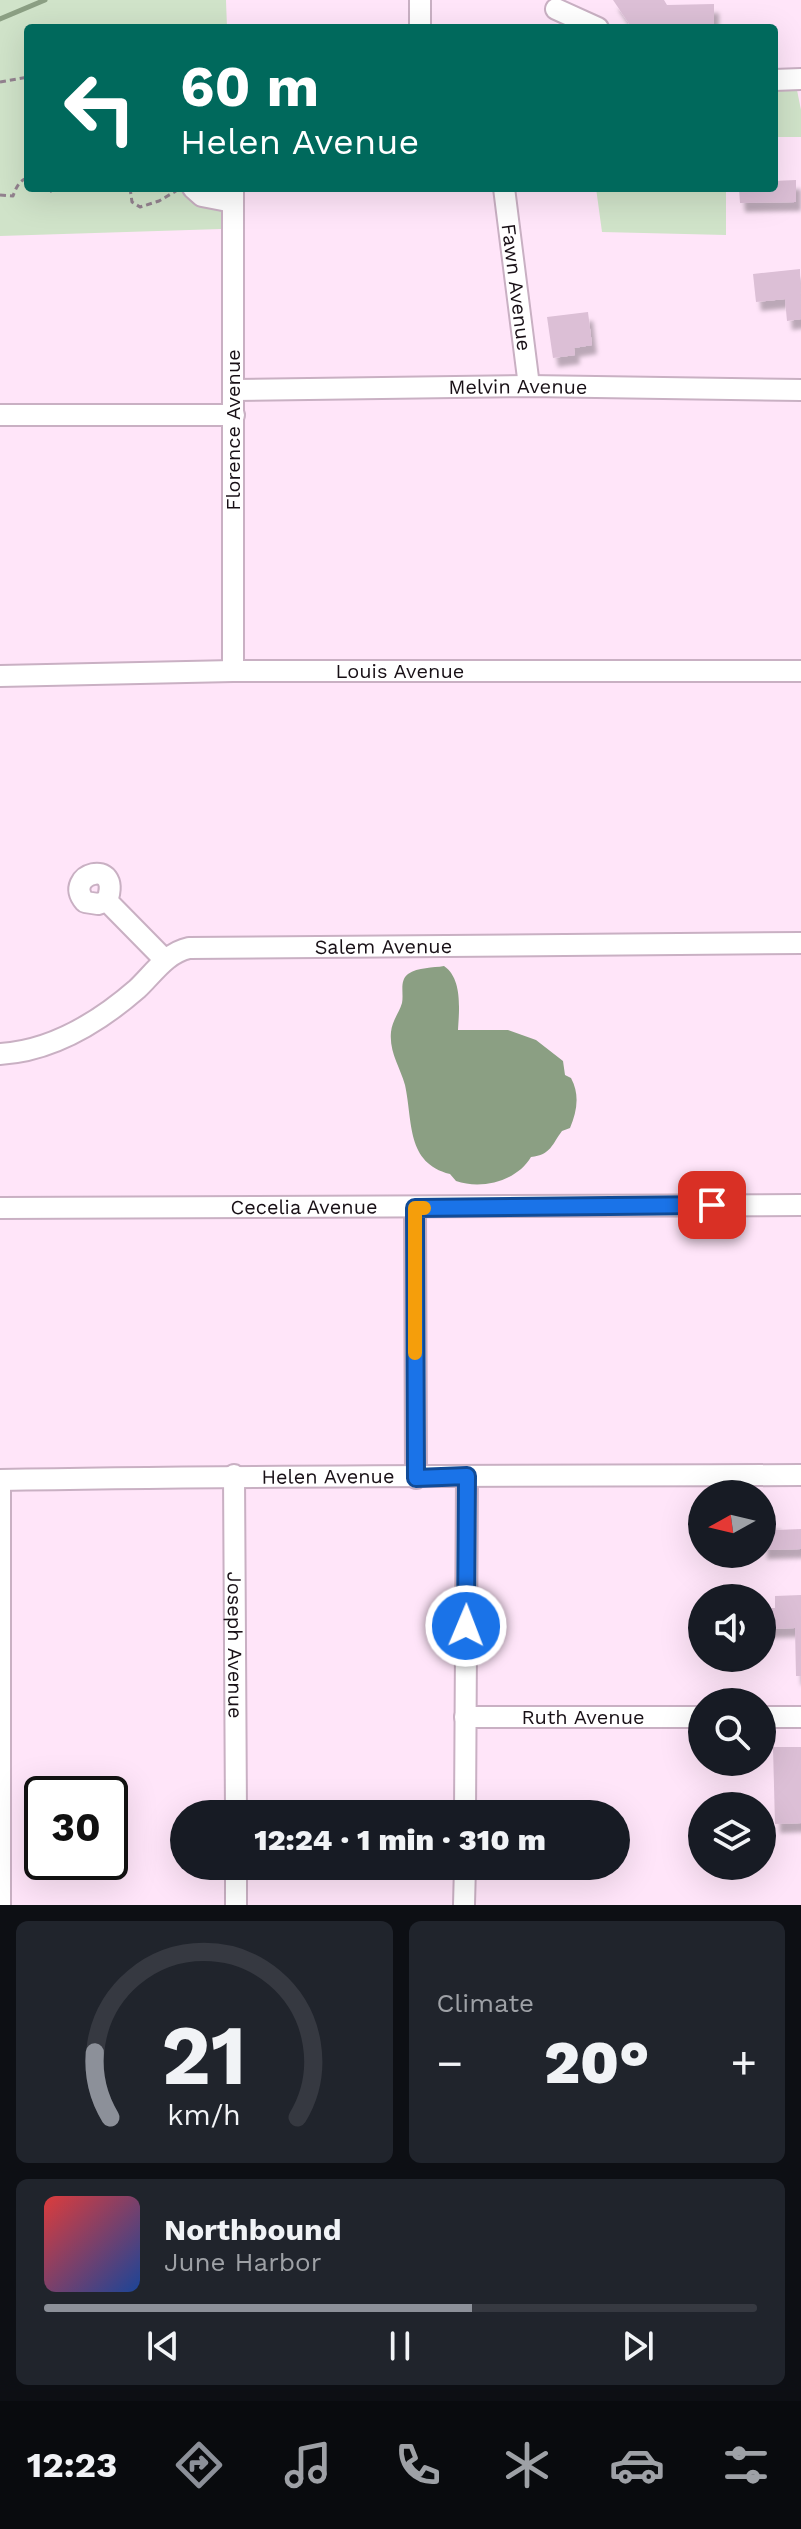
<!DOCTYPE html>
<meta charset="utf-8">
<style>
body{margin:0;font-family:"Work Sans",sans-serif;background:#20242c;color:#f1f3f6;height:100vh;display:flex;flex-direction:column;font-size:30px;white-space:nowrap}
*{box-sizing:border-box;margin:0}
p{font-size:26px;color:#9ea1a6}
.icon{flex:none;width:44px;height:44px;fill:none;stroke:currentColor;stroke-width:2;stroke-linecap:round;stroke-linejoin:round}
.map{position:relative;height:1905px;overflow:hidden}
.details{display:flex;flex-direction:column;gap:16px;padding:16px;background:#0d0f14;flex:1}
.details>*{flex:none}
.banner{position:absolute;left:24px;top:24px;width:754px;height:168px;border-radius:8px;box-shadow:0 8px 32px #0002;background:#00695c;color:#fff;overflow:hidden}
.needle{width:52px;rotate:262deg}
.controls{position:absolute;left:688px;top:1480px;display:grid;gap:16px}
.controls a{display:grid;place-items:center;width:88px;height:88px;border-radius:50%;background:#171b24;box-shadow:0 8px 32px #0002;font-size:40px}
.speed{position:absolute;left:24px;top:1776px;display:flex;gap:16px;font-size:40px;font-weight:700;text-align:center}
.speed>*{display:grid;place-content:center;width:104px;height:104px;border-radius:50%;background:#171b24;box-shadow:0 8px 32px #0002;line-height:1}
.speed .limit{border:4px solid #111;border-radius:12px;background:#fff;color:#111}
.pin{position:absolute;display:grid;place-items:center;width:68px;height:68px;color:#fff;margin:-34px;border-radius:16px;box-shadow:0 4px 12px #0006}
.me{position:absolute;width:88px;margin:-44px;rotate:1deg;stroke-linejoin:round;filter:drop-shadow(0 0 6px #0008)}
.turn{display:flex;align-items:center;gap:28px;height:168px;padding:0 24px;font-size:36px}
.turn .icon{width:104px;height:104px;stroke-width:2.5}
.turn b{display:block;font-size:56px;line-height:68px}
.big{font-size:60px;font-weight:800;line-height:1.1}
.details .tile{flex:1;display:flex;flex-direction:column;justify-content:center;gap:12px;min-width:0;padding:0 28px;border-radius:12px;background:#20242c}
.details .dial{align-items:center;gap:0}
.dial svg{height:208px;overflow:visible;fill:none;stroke:#363941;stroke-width:7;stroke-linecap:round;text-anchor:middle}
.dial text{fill:#f1f3f6;stroke:none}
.song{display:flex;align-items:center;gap:24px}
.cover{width:96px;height:96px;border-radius:12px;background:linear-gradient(135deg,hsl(0 70% 55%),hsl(220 70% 35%))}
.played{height:8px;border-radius:4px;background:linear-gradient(90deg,#8c9099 60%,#363941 60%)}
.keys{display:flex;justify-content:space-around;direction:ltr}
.heat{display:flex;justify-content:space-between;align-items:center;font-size:44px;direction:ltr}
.details .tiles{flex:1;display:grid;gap:16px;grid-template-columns:1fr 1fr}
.tile:last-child{grid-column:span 2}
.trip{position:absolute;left:170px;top:1800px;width:460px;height:80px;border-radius:40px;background:#171b24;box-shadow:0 8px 32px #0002;font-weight:800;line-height:80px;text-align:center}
.tab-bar{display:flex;height:128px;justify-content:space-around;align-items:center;background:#090b0e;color:#9ea1a6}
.tab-bar .icon{width:56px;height:56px}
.tab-bar .on{color:#8c9099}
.tab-bar b{font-size:36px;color:#f1f3f6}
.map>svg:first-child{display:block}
.green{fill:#d0e3c9}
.water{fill:#8b9f83}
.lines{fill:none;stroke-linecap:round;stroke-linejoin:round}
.stream{stroke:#8b9f83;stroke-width:5}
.building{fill:#dcbfd6;filter:url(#shadow)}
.minor-casing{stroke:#c9b0c3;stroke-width:24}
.path{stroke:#93828f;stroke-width:3;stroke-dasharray:6 4;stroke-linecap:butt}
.minor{stroke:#fff;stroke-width:20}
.route-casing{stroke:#114b97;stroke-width:20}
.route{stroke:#1a73e8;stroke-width:14}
.slow{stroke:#f59e0b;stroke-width:14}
.labels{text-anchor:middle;stroke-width:6;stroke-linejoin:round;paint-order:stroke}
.street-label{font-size:20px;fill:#181016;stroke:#fff}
</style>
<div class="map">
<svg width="801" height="1905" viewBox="0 0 801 1905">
<defs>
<filter id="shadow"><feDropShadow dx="5" dy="9" stdDeviation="2" flood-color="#0004"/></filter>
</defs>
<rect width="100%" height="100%" fill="#ffe5f9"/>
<path class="green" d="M0,0h226l1,28h-199v160h193v41l-221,7z
M774,89l23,1 4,20v27h-27z
M596,188h130v47l-124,-3z"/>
<path class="water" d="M444,966c19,13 15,45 14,64h50l28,10 27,21 2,14 6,3c9,17 6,33 -1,50l-8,3c-10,13 -11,24 -31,26 -14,24 -49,33 -75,24l-6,-7c-44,-11 -37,-52 -45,-89 -5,-18 -16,-33 -14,-53 1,-11 8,-19 11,-29 2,-10 -3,-22 6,-29 10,-7 25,-6 36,-8z"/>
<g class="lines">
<path class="stream" d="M0,19l45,-19"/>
</g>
<path class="building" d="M613,0h51l3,5 47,-1v24h-82z
M796,180v22l-56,1 -1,-15h35v-7z
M800,269l1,50 -14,2 -2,-22 -29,3 -3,-28z
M588,312l4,33 -18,3 1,7 -22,3 -6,-41z
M762,1521h14v9l25,-1v20l-39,1z
M801,1595v81h-5l-1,-48 -33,1v-21h13v-12z
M773,1747h28v76l-26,1z"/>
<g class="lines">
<g class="minor-casing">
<g id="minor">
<path d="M556,9l42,19"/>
<path d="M420,28v-28"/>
<path d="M774,80l27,-1"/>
<path d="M193,188l9,8 31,6"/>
<path d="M233,188v483"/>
<path id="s1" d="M504,188l25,198"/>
<path id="s2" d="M234,390l295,-4 272,4"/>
<path d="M0,415h234"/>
<path id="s3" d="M0,676l233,-5h568"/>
<path d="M107,901l-9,3 -13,-2c-24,-28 38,-46 22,-1l58,59"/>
<path id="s4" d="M0,1054c51,-3 99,-32 137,-65 16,-15 29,-36 52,-41l612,-5"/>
<path id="s5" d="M0,1208l801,-3"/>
<path d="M415,1208l1,270"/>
<path id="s6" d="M234,1475l2,339"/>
<path id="s7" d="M0,1480c267,-5 534,-4 801,-5"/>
<path id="s8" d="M465,1717h237"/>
<path d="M762,1717h39"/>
<path d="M465,1814l2,-338"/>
<path d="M236,1866v39"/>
<path d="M0,1905v-425"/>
<path d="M464,1905l1,-39"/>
</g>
</g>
<path class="path" d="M0,82l28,-5
M49,188l3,4
M130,188l2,14 8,5 19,-6 17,-10
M0,195l13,1c3,-8 6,-16 15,-18"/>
<use href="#minor" class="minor"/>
</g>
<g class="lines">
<g class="route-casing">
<path id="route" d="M466,1626l1,-150 -51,2 -1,-270 297,-3"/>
</g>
<use href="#route" class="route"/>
<path class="slow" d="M415,1353v-145h9"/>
</g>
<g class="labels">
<g class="street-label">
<text dy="7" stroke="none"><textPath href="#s1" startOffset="100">Fawn Avenue</textPath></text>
<text dy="7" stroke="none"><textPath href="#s2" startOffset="284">Melvin Avenue</textPath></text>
<text transform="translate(233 430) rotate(-90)" y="7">Florence Avenue</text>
<text dy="7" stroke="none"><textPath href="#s3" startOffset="400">Louis Avenue</textPath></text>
<text dy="7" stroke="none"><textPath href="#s4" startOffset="416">Salem Avenue</textPath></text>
<text dy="7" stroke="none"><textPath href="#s5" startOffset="304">Cecelia Avenue</textPath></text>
<text dy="7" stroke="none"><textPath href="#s7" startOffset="328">Helen Avenue</textPath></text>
<text dy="7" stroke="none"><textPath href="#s6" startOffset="170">Joseph Avenue</textPath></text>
<text dy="7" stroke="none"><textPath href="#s8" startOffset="118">Ruth Avenue</textPath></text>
</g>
</g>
</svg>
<div class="controls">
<a><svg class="needle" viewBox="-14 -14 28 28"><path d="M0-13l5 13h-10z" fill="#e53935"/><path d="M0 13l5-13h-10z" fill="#9ea1a6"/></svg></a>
<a><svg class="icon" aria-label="sound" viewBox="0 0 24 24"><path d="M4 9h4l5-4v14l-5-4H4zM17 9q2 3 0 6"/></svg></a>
<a><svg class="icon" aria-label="search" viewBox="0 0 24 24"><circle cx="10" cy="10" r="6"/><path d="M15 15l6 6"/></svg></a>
<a><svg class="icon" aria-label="layers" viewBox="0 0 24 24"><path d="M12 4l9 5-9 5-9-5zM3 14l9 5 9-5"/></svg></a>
</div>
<div class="speed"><div class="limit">30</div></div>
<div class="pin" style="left:712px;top:1205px;background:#d93025"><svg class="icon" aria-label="arrive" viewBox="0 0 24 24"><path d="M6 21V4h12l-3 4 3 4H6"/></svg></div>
<svg class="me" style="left:466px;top:1626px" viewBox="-20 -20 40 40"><circle r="17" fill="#1a73e8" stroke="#fff" stroke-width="3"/><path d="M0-11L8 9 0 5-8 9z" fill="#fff"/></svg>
<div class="trip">12:24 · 1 min · 310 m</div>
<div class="banner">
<div class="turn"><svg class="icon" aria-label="left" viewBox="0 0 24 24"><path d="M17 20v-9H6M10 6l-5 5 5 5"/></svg><div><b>60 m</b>Helen Avenue</div></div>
</div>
</div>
<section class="details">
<div class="tiles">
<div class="tile dial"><svg viewBox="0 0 100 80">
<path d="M14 69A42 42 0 1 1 86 69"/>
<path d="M14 69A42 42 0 0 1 8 44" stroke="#8c9099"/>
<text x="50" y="56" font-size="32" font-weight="700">21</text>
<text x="50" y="72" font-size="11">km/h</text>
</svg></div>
<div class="tile"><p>Climate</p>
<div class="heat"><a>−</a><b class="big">20°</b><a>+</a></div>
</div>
<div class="tile">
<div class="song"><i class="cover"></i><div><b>Northbound</b><p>June Harbor</p></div></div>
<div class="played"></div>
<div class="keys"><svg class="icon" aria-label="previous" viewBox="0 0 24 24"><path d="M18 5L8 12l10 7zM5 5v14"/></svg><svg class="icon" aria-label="pause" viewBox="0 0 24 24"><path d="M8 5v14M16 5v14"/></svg><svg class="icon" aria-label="next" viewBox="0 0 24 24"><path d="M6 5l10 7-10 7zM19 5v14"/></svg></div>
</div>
</div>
</section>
<nav class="tab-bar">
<b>12:23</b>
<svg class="icon on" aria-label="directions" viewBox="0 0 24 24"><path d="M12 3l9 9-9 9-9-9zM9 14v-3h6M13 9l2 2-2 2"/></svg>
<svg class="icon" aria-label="music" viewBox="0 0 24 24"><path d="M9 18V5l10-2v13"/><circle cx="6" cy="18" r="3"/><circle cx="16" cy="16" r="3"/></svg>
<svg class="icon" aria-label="phone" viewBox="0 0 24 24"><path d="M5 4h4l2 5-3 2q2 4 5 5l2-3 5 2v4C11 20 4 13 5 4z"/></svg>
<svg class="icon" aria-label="climate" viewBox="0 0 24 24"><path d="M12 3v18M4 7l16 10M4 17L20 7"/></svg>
<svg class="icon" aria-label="car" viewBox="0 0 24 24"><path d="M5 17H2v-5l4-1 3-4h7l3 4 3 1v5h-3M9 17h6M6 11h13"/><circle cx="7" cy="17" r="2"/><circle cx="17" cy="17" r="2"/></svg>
<svg class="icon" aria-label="filters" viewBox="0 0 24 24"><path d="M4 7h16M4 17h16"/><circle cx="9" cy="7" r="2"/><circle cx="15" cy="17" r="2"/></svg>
</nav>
